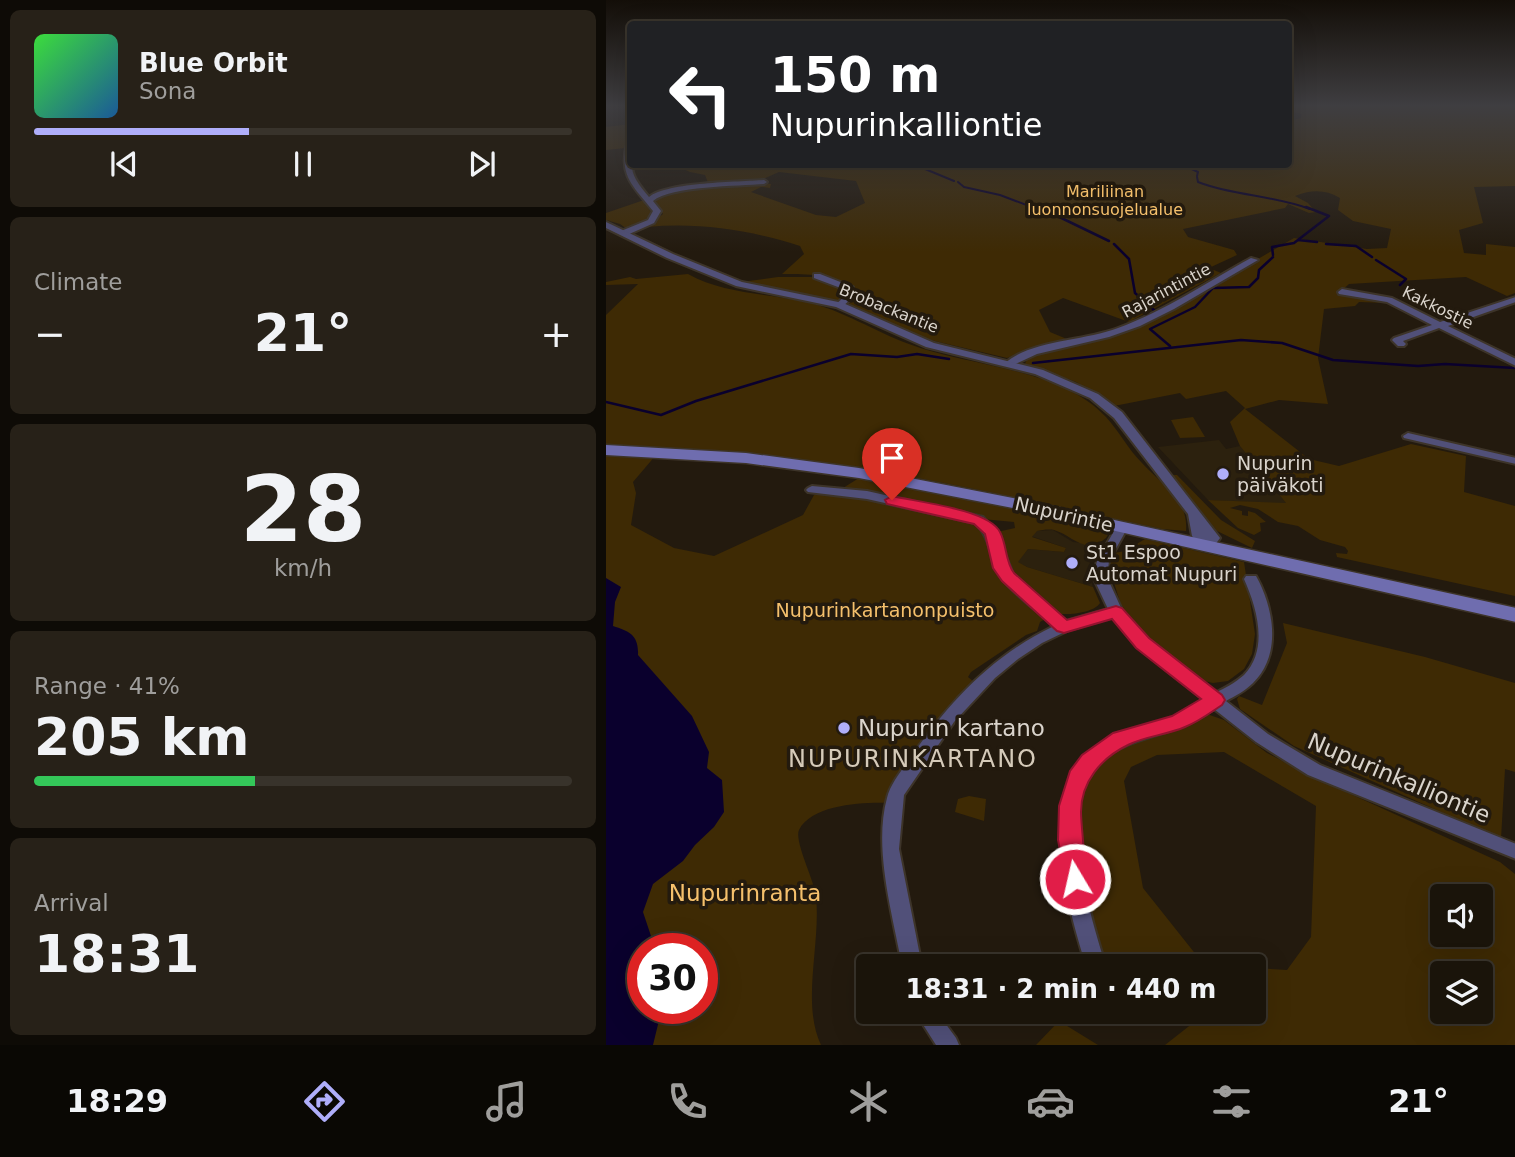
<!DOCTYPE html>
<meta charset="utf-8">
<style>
body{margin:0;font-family:"DejaVu Sans",sans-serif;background:#272118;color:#f1f3f6;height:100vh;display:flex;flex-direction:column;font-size:26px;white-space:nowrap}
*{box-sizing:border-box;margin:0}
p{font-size:23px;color:#9f9e9c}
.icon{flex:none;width:38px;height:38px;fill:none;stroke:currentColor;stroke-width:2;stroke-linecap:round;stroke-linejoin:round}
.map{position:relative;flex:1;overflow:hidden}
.drawer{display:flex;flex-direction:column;gap:10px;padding:10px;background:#0e0b06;width:606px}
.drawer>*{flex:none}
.guide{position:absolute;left:21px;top:21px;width:665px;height:147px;border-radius:7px;box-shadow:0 7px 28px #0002,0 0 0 2px #38332b;background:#202124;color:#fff;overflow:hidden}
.controls{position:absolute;left:824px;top:884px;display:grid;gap:14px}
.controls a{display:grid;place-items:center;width:63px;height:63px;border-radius:7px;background:#1a140a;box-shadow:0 7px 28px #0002,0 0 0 2px #38332b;font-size:35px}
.speed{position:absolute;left:21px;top:933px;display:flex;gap:14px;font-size:35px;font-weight:700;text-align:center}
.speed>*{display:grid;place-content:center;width:91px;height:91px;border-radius:50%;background:#1a140a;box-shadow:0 7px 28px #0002,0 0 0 2px #38332b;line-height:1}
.speed .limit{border:10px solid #d22;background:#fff;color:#111}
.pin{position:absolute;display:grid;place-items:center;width:60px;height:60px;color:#fff;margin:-72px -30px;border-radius:50% 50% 50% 0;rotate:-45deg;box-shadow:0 0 7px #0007}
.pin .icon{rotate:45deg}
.me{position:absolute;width:77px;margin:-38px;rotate:351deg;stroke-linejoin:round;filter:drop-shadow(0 0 5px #0008)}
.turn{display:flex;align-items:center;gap:24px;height:147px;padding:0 28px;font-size:32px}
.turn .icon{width:91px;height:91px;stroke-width:2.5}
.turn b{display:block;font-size:49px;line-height:60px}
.big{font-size:52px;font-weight:700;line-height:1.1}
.drawer .card{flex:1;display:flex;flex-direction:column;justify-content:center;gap:10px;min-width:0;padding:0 24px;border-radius:10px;background:#272118}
.drawer .dial{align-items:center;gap:0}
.dial b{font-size:91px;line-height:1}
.song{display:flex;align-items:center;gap:21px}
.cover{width:84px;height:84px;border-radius:10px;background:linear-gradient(135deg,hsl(120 70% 55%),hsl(210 70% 35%))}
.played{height:7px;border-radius:4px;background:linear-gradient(90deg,#afaefa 40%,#38332b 40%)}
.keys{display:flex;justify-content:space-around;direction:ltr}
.heat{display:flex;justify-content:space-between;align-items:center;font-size:38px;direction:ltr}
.charge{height:10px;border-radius:5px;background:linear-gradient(90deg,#34c759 41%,#38332b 0)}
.trip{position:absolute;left:250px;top:954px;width:410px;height:70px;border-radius:7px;background:#1a140a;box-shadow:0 7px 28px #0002,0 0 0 2px #38332b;font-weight:700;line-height:70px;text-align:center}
.dock{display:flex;height:112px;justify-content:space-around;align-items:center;background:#0a0804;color:#9f9e9c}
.dock .icon{width:49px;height:49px}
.dock .current{color:#afaefa}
.dock b{font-size:32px;color:#f1f3f6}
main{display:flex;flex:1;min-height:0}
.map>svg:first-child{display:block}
.built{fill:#2c210e}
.green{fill:#3e2a04;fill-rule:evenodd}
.water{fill:#0a002d}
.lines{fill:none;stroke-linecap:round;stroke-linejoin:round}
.stream-far1{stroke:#0a002d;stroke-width:2}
.stream{stroke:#0a002d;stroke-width:2.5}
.minor-casing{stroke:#3d3429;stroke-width:4}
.tertiary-casing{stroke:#3d3429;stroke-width:4}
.secondary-casing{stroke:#3d3429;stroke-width:3}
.minor{fill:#515079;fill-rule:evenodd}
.tertiary{fill:#515079;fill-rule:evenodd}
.secondary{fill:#6f6daf;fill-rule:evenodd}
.route{fill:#e11d48;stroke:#92132f;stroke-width:2}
.poi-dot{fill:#afaefa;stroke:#231a0e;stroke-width:2.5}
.labels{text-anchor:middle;stroke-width:7;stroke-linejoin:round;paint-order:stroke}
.far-park-label{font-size:16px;fill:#f5c06c;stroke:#231a0e}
.far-street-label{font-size:16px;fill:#dad4cc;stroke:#231a0e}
.poi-label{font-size:19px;fill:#dad4cc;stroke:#231a0e;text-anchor:start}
.street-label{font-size:19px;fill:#dad4cc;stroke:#231a0e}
.park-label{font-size:19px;fill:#f5c06c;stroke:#231a0e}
.near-poi-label{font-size:23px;fill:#dad4cc;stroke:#231a0e;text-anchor:start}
.near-street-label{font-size:23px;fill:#dad4cc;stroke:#231a0e}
.near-park-label{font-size:23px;fill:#f5c06c;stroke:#231a0e}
.near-neighbourhood-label{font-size:24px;letter-spacing:2px;fill:#d5cab9;stroke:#231a0e}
</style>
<main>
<section class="drawer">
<div class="card">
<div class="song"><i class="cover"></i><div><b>Blue Orbit</b><p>Sona</p></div></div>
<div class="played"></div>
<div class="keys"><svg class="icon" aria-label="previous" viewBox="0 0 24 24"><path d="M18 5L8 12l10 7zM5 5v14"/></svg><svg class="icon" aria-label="pause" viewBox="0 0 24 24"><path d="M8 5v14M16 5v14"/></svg><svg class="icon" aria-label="next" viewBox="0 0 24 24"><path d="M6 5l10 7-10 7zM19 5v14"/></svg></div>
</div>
<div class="card"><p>Climate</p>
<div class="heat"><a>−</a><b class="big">21°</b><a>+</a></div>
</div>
<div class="card dial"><b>28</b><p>km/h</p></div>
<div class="card"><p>Range · 41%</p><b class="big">205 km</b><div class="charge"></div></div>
<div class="card"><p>Arrival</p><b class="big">18:31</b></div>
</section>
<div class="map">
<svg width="910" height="1045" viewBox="0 0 910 1045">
<rect width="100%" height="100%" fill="#231a0e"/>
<path class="built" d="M613,440l7,9 14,-3 47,58 -79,-4 -50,-53z
M447,530l20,12 20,2 9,-2 -12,19 -1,14 4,12 -66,-20 -10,-5 11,-13 36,3 2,-4 -35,-12 5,-5z"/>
<path class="green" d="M683,106h226v80l-41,1 9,36 -24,7 5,23 22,2v-11l29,3v46l-8,3 -41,-19 -117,7 -9,8 46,8 2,3 -29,-1 -4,4 -31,3 -6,49 10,46 -49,-4 -34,9 64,50 30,7 72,-22 55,12 -2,36 51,14v90l-178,-39 -1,-4 11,1 1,-3 -3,-4 -25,-7 -22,-14 -20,-4 -20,-13 -18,-4 -10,3 12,3v4l6,1v-5l7,2 11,9 -6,1 1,8 -7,4 -16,-7 -30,-28 78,3 -46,-57 -10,-24 15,-14 -19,-17 -40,8 -6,-6 -66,13 -38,-24 -51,-18 3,-8 101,-26 43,-21 122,-71 73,11 20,-1 4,-19 -38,-8 -15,-11 2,-12c-15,-9 -30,-8 -45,-2l13,7 8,9 -7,1 -21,-9 -3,4 -102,21 5,8 46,13 3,5 -28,13 12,5 -92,49 -66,-24 -24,12 11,22 24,10 -51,10 -16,6 -81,-19 -77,-35 6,-8v-6c-23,-16 -46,-16 -73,-16l22,-20 -4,-8c-49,-16 -102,-24 -153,-19l16,-13 -10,-13c18,-16 93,-20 118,-17l-1,4 -9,-1 -10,5 65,23 20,2 29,-14 -9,-22 -77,-9 -23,10 -47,3 -4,-10 -15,-3 -16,-7 617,1 -2,-2 2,-4 -2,-2v-37l12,-3 1,-4 -13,-3z
M24,124v31l-5,-3 1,-4 -20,2v-23z
M38,200l8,14 -12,11 -13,4 -7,-5 -14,-4v-7z
M82,274c35,20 79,19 118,28 37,8 67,29 103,42 60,23 151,23 197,73 13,14 22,32 36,46 18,20 47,36 44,68l-24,-2c-97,-20 -193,-43 -291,-59 -88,-15 -176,-20 -265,-26v-129l32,-31 -32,1v-3l24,-5 6,2z
M172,277h38l31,12 -2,9 -6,4 -98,-20z
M587,417l12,20 -25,1 -9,-18z
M0,453l50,2 -23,27 3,11 -5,32 43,23 40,8 89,-41 11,-20 22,-3 139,30 15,14 5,29 5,9 47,44 -7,4 -3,9 -11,4 -55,37 -3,5 6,5c-36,36 -67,73 -86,121 -23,-1 -76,1 -89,27 -5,11 15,50 17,66 5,48 -15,107 5,149h-205l-10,-379zM37,948h59v60h-59z
M564,475h7l44,45 34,21 -3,7 -35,-17z
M253,478l56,7 187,42 7,6 -3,5c-21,18 -34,-3 -52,-8 -5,-1 -12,0 -17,1l-5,6 34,11 -2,4 -36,-3 -10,13 9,5 66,20 7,16c-6,10 -34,13 -45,10 -6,-1 -40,-34 -44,-40 -9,-12 -11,-26 -14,-41l18,-4 -1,-6 -32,-3 -139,-31z
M539,539l99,23 11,72 -3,20 -8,15 -16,12 -15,2 -14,-3 -59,-48 -19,-27 -12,-38 5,-14 11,-2z
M677,623l142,34 90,26v89l-10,-3 -4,70 -207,-93 -54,-37 -3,-10 2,-3 23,9 25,-62z
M598,713l20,7 43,33 55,28 178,81 15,12v171h-350l42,-33h47v-44l33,2 24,-33 5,-131 -92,-54 -67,3 -26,12 -7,14 19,107 62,78h-102l-28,-136 3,-40 14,-25 19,-14zM836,896h39v38h-39zM836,973h39v39h-39z
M363,796l17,3 -2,22 -29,-9 3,-13z
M453,1021l39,24h-62z"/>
<path class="water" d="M0,578l15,9 -6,15 -2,24c16,5 26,9 25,29l54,61 17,36 -2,16 15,12 2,32 -10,15 -19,18 -12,16 -30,23 -10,28 12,36h-12v60h19l-9,37h-47z"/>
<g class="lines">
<path class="stream-far1" d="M307,164l41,17
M575,164l17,8 -1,4
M591,177l1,5c36,14 75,13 112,27
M352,182l6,5 36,8 37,14"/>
<path class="stream" d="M425,207l18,5 60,29
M692,240l19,2
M508,244l15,15 6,34 20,18
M720,244l30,2 16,11
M667,255l-1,-8 22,-4 35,-27 -23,-9
M770,260l30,19 -6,6
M564,346l-20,-17 45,-22 18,-19 36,-1 9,-9 1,-8 14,-13
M427,363l208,-23 41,3 51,17 85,6 27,-2 71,4
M0,402l55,13 35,-14 155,-47 46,3 20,-3 32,5"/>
<g class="minor-casing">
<path id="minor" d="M24,142c3,30 -2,30 19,55 18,-15 90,-15 115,-17l3,2 -3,2c-26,2 -93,2 -111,17l8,10 -7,12 -27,12h-6v-4l27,-11 5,-9c-18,-23 -35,-35 -26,-67z
M645,258l7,2 -84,49 -34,17 -31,11 -72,17 -24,11 -3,1 -5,-3c27,-23 79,-22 113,-35 47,-17 89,-46 133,-70z
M208,274h6l33,13 -1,11 -10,9h-6l-1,-2 9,-8 2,-7 -32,-12z
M736,289l50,9 48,24 76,-25v5l-68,24 68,33v7l-77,-38 -36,13 3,3 -2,2h-6l-6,-6 2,-2 38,-13 -45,-23 -48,-8 -1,-2z
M802,433l108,25v6l-112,-26 -1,-2z
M206,486l55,5 116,26 13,15 17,42 53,47 42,-12 -15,-32 4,-16 21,-37h8l2,3 -19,34 -2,16 15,33 25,29 68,54c10,-5 20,-10 29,-18 25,-26 13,-67 0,-96l2,-3h10c18,32 26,79 -3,107 -8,8 -18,13 -27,18l42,33 52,31 196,79v15l-208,-84 -52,-33 -42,-33c-9,6 -18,12 -28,16 -23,10 -49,13 -71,26 -12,6 -24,17 -30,30 -21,46 6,138 21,185h-20c-19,-63 -56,-185 18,-224 23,-13 48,-16 72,-25 10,-4 19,-11 28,-17l-67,-53 -24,-30 -44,13 -27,13 -24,16 -23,19 -41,44 -50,73 -5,54 23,117h-20c-9,-51 -29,-117 -15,-168 3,-14 16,-29 24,-41 38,-55 82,-102 143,-131 -15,-14 -42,-33 -53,-49 -11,-18 -10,-40 -26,-54l-108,-24 -59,-7 -2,-2 2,-2z
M309,1012h22l19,26 3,7h-23z"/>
</g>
<g class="tertiary-casing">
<path id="tertiary" d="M0,222l67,32 69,28 101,21 91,40 109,27 55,24 24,18 98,126 -8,11h-10l-10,-13 -4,-22 -74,-96 -24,-20 -55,-24 -109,-27 -90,-40 -100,-21 -69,-28 -61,-30z"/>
</g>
<g class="secondary-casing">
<path id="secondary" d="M0,445l140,8 113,15 164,32 493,108v14l-493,-112 -164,-32 -113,-15 -140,-8z"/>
</g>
<use href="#minor" class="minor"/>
<use href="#tertiary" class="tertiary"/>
<use href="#secondary" class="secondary"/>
</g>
<linearGradient id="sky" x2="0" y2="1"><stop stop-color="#130e08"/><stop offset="0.42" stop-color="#3f3e41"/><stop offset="1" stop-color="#3f3e41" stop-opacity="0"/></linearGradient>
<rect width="910" height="252" fill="url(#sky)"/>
<path class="route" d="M286,496c25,6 96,13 108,36 7,13 5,29 14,41l53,47 49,-14 6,2 27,30 73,57 3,5 -3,5c-12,8 -24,17 -37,22 -18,8 -40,9 -57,18 -27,13 -47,37 -47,67 0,16 7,65 3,75l-9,3 -8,-3 -9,-47 1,-34 11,-35 12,-16 31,-22 59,-17 29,-17 -65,-51 -24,-29 -48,14 -7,-2 -55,-50 -9,-13 -8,-34 -11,-10 -87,-20 -2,-4z"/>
<g class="poi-dot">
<circle cx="617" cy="474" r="7"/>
<circle cx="466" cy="563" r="7"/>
<circle cx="238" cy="728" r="7"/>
</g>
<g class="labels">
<g class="far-park-label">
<text x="499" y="197">Mariliinan<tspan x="499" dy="18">luonnonsuojelualue</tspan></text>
</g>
<g class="far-street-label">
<text transform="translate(560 290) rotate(-28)" y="6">Rajarintintie</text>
<text transform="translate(832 307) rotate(26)" y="6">Kakkostie</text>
<text transform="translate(283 308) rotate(22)" y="6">Brobackantie</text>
</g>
<g class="poi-label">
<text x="631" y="470">Nupurin<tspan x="631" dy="22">päiväkoti</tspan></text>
<text x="480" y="559">St1 Espoo<tspan x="480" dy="22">Automat Nupuri</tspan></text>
</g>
<g class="street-label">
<text transform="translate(458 514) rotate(13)" y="7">Nupurintie</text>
</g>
<g class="park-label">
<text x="279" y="617">Nupurinkartanonpuisto</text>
</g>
<g class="near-poi-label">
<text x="252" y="736">Nupurin kartano</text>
</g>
<g class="near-street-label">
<text transform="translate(793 778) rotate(23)" y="8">Nupurinkalliontie</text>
</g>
<g class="near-park-label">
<text x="139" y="901">Nupurinranta</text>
</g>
<g class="near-neighbourhood-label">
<text x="307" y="767">NUPURINKARTANO</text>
</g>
</g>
</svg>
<div class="controls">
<a><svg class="icon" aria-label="sound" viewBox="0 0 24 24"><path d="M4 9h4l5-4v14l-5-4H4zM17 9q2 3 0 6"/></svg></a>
<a><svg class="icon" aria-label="layers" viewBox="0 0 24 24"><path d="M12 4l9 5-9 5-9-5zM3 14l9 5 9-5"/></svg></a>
</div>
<div class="speed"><div class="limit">30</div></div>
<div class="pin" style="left:286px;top:500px;background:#d93025"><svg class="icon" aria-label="arrive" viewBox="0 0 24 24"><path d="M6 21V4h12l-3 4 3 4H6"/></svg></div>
<svg class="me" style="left:469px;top:879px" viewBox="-20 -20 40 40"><circle r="17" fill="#e11d48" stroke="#fff" stroke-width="3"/><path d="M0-11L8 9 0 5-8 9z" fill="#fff"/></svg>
<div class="trip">18:31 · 2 min · 440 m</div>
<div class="guide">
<div class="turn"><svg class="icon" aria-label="left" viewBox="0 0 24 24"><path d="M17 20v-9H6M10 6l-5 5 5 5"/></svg><div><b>150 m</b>Nupurinkalliontie</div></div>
</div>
</div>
</main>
<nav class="dock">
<b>18:29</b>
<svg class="icon current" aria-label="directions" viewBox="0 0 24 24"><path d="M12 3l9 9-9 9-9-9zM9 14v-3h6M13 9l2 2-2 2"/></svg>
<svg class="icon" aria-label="music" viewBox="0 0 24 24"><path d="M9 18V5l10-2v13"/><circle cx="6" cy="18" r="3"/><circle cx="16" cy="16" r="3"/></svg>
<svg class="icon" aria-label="phone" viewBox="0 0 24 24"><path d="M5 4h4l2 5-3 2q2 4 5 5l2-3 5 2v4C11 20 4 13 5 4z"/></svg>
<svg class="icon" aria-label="climate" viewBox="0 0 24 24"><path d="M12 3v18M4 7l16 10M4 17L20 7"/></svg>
<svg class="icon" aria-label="car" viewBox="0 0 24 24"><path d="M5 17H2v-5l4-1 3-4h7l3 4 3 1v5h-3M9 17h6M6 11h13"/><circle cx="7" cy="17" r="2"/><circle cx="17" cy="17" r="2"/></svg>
<svg class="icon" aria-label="filters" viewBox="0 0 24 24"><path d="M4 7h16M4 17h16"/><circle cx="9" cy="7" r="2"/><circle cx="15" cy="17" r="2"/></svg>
<b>21°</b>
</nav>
